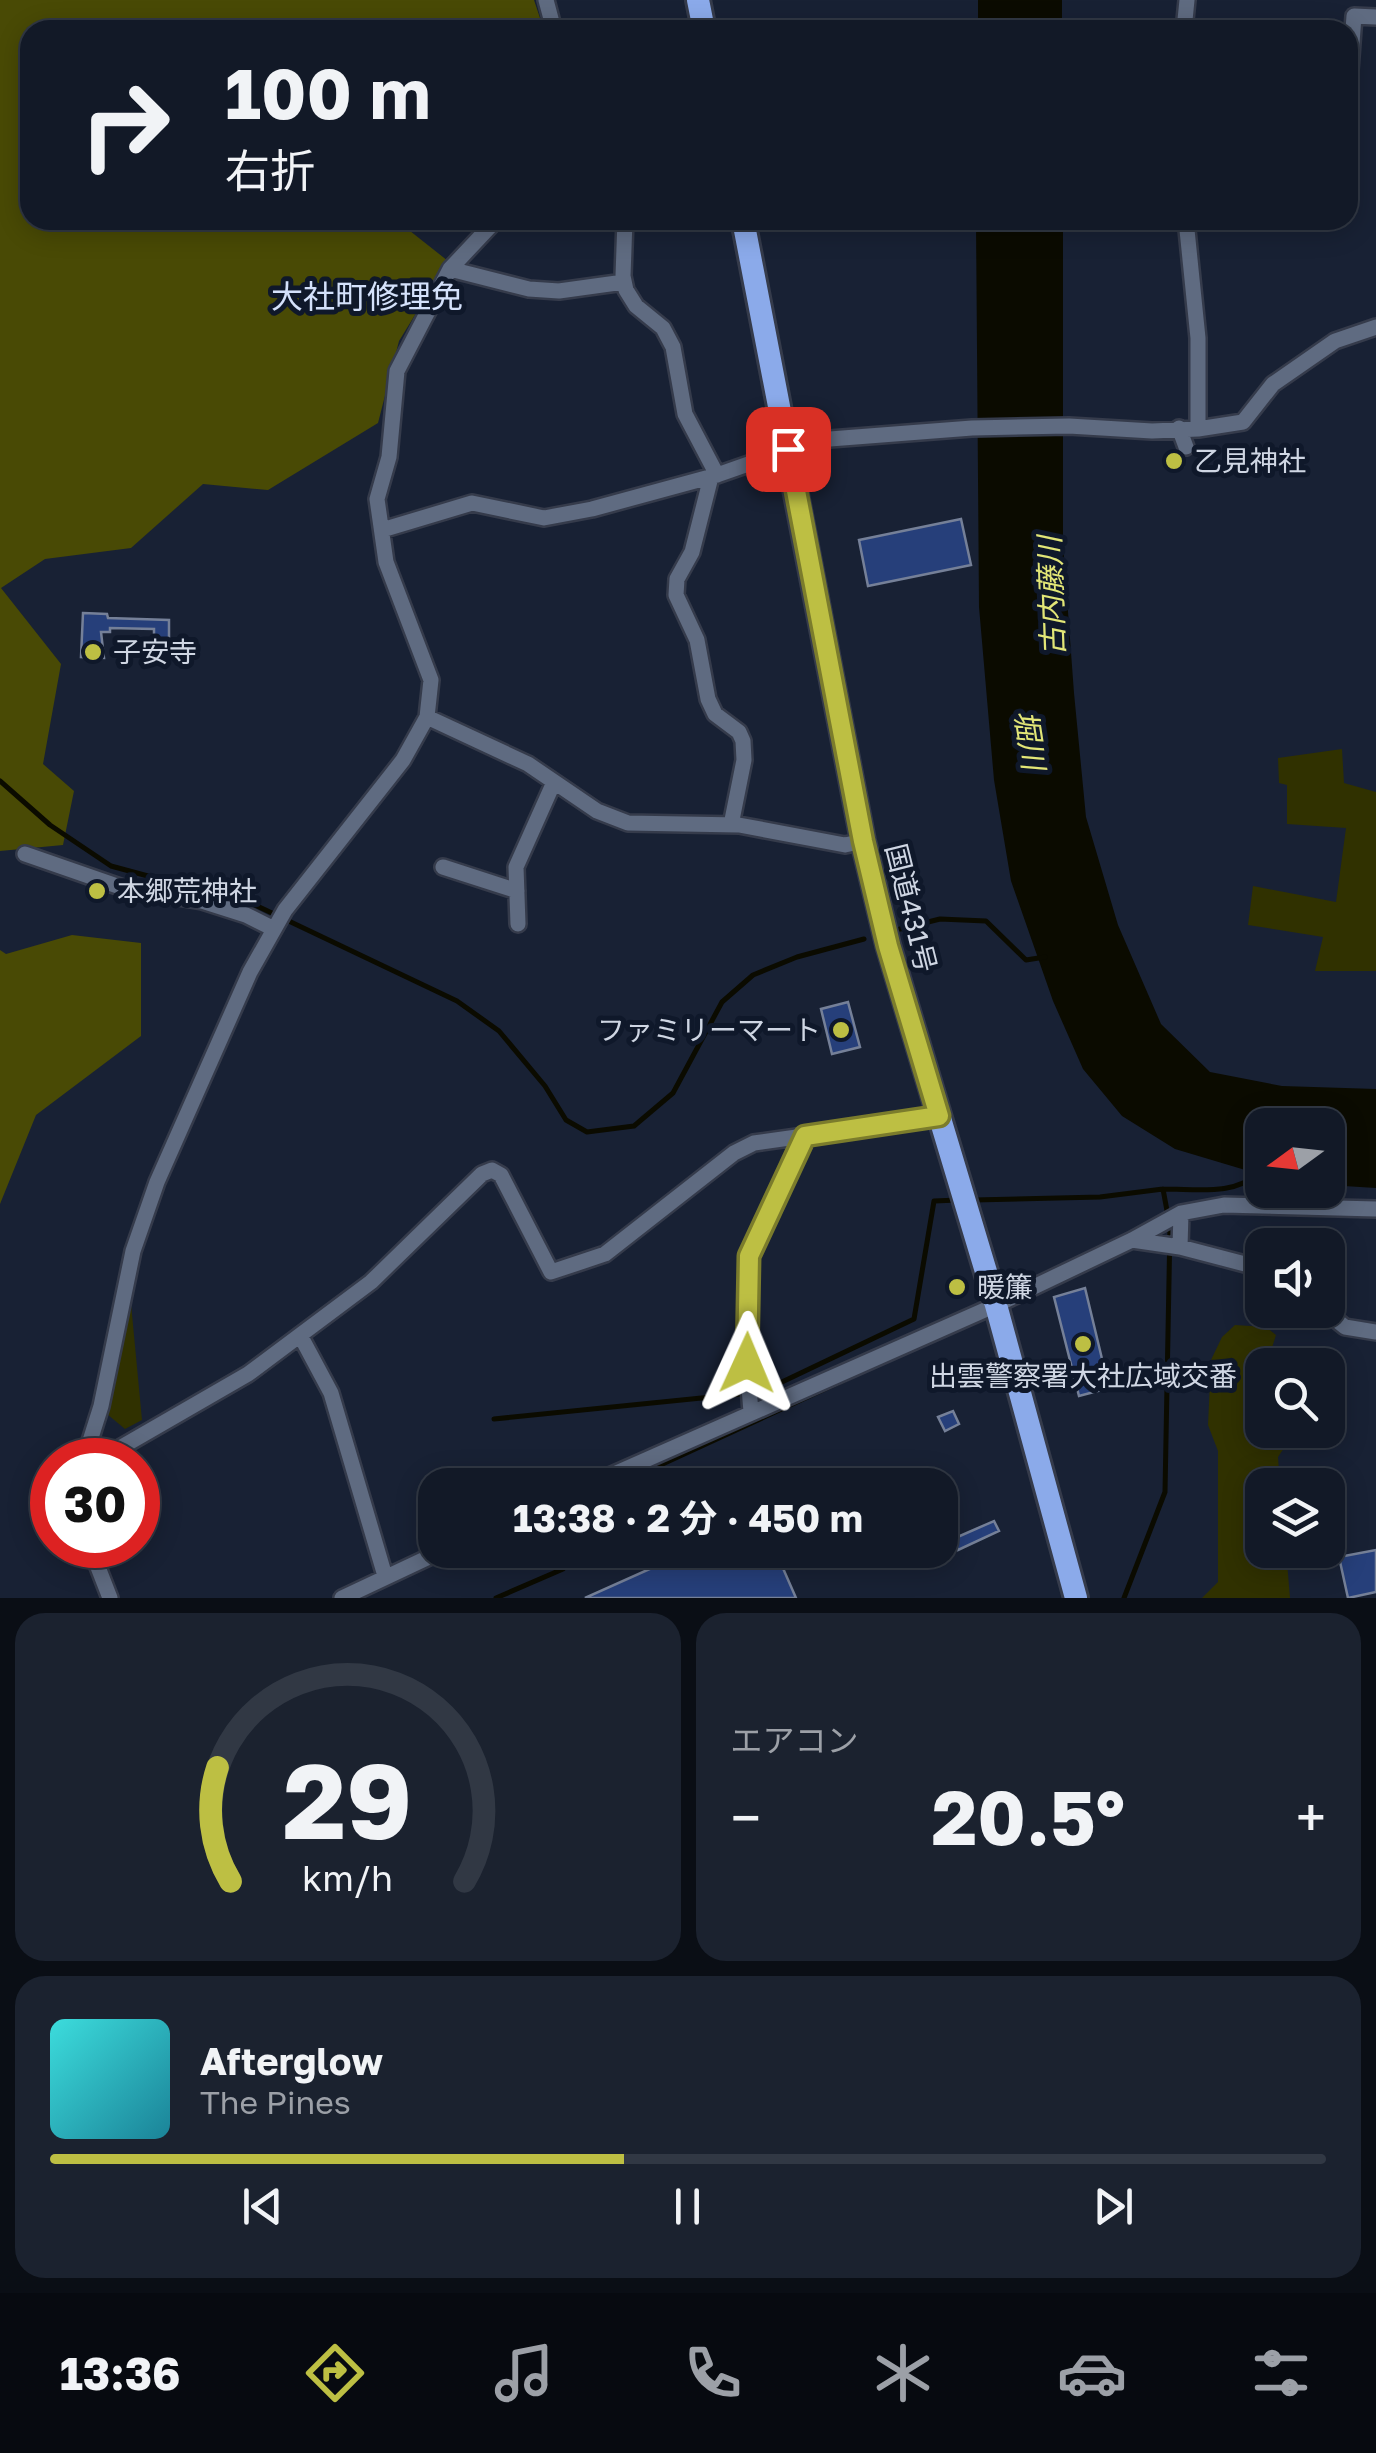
<!DOCTYPE html>
<html lang="ja">
<meta charset="utf-8">
<style>
body{margin:0;font-family:"Golos Text","Noto Sans JP",sans-serif;background:#1b222f;color:#f1f3f6;height:100vh;display:flex;flex-direction:column;font-size:38px;white-space:nowrap}
*{box-sizing:border-box;margin:0}
p{font-size:32px;color:#9ca0a7}
.icon{flex:none;width:55px;height:55px;fill:none;stroke:currentColor;stroke-width:2;stroke-linecap:round;stroke-linejoin:round}
.map{position:relative;height:1598px;overflow:hidden}
.details{display:flex;flex-direction:column;gap:15px;padding:15px;background:#0a0e15;flex:1}
.details>*{flex:none}
.top-card{position:absolute;left:20px;top:20px;width:1338px;height:210px;border-radius:30px;box-shadow:0 5px 25px #0003,0 0 0 2px #313844;background:#121927;color:#f1f3f6;overflow:hidden}
.needle{width:65px;rotate:255deg}
.buttons{position:absolute;left:1245px;top:1108px;display:grid;gap:20px}
.buttons a{display:grid;place-items:center;width:100px;height:100px;border-radius:20px;background:#121927;box-shadow:0 5px 25px #0003,0 0 0 2px #313844;font-size:50px}
.speed{position:absolute;left:30px;top:1438px;display:flex;gap:20px;font-size:50px;font-weight:700;text-align:center}
.speed>*{display:grid;place-content:center;width:130px;height:130px;border-radius:50%;background:#121927;box-shadow:0 5px 25px #0003,0 0 0 2px #313844;line-height:1}
.speed .limit{border:15px solid #d22;background:#fff;color:#111}
.pin{position:absolute;display:grid;place-items:center;width:85px;height:85px;color:#fff;margin:-42px;border-radius:20px;box-shadow:0 5px 15px #0006}
.me{position:absolute;width:110px;margin:-55px;rotate:1deg;stroke-linejoin:round;filter:drop-shadow(0 0 8px #0008)}
.turn{display:flex;align-items:center;gap:35px;height:210px;padding:0 40px;font-size:45px}
.turn .icon{width:130px;height:130px;stroke-width:2.5}
.turn b{display:block;font-size:70px;line-height:85px}
.big{font-size:75px;font-weight:700;line-height:1.1}
.details .card{flex:1;display:flex;flex-direction:column;justify-content:center;gap:15px;min-width:0;padding:0 35px;border-radius:30px;background:#1b222f}
.details .dial{align-items:center;gap:0}
.dial svg{height:260px;overflow:visible;fill:none;stroke:#313844;stroke-width:7;stroke-linecap:round;text-anchor:middle}
.dial text{fill:#f1f3f6;stroke:none}
.song{display:flex;align-items:center;gap:30px}
.cover{width:120px;height:120px;border-radius:15px;background:linear-gradient(135deg,hsl(180 70% 55%),hsl(190 70% 35%))}
.played{height:10px;border-radius:5px;background:linear-gradient(90deg,#bdbf43 45%,#313844 45%)}
.keys{display:flex;justify-content:space-around;direction:ltr}
.heat{display:flex;justify-content:space-between;align-items:center;font-size:55px;direction:ltr}
.details .tiles{flex:1;display:grid;gap:15px;grid-template-columns:1fr 1fr}
.card:last-child{grid-column:span 2}
.trip{position:absolute;left:418px;top:1468px;width:540px;height:100px;border-radius:30px;background:#121927;box-shadow:0 5px 25px #0003,0 0 0 2px #313844;font-weight:700;line-height:100px;text-align:center}
.menu{display:flex;height:160px;justify-content:space-around;align-items:center;background:#070a10;color:#9ca0a7}
.menu .icon{width:70px;height:70px}
.menu .active{color:#bdbf43}
.menu b{font-size:45px;color:#f1f3f6}
.map>svg:first-child{display:block}
.green{fill:#303100}
.forest{fill:#494a05}
.water{fill:#0b0b00}
.lines{fill:none;stroke-linecap:round;stroke-linejoin:round}
.stream{stroke:#0b0b00;stroke-width:5}
.building{fill:#263f7a;stroke:#758098;stroke-width:2.5}
.minor-casing{stroke:#353b4b;stroke-width:20}
.highway-casing{stroke:#353b4b;stroke-width:28}
.minor{stroke:#5f6b81;stroke-width:15}
.highway{stroke:#8baaea;stroke-width:22}
.route-casing{stroke:#7b7c2c;stroke-width:25}
.route{stroke:#bdbf43;stroke-width:18}
.poi-dot{fill:#bdbf43;stroke:#0f182a;stroke-width:4}
.labels{text-anchor:middle;stroke-width:10;stroke-linejoin:round;paint-order:stroke}
.poi-label{font-size:28px;fill:#cfd6e3;stroke:#0f182a;text-anchor:start}
.street-label{font-size:28px;fill:#cfd6e3;stroke:#0f182a}
.water-label{font-size:30px;font-style:italic;fill:#e2e677;stroke:#0f182a}
.quarter-label{font-size:32px;fill:#d4e1fb;stroke:#0f182a}
</style>
<div class="map">
<svg width="1376" height="1598" viewBox="0 0 1376 1598">
<rect width="100%" height="100%" fill="#182134"/>
<path class="green" d="M1342,749l2,34 32,9v179h-61l8,-34 -75,-12 5,-39 83,16 10,-74 -59,-4v-39l-8,-2 -1,-25z
M130,1293l12,127 -17,9 -18,-15z
M1235,1325l31,2 10,8 -5,16 21,-5 36,17 -66,2v65h34l-18,27 2,28h-18v65h24l4,48h-88l16,-16v-131l-10,-26 3,-65 11,-23z"/>
<path class="forest" d="M0,0h534l10,30h-514v190h379l-4,7 43,34 -49,80 -21,82 -110,67 -65,-6 -72,64 -86,11 -44,29 60,76 -18,100 31,27 -11,54 -63,6z
M72,935l69,8v93l-105,79 -36,89v-254l6,4z"/>
<path class="water" d="M978,0h84v30h-84z
M976,220h87v324l11,149 12,124 32,108 43,99 49,48 72,14 94,3v99l-48,-3v-60h-66v50l-87,-26 -53,-33 -39,-47 -30,-68 -42,-120 -17,-101 -15,-173z"/>
<g class="lines">
<path class="stream" d="M0,781l50,44 61,41 144,39 202,96 42,30 46,55 21,34 21,12 47,-6 39,-33 49,-91 31,-27 44,-18 67,-18
M900,929l40,-10 46,2 40,39 19,-3
M974,1200l126,-3 63,-8
M494,1419l267,-27 153,-73 20,-118 24,-1
M617,1485l234,-108
M496,1598l67,-29 -6,-19
M1124,1598l41,-106 5,-265 -7,-38c37,0 69,7 99,-17"/>
</g>
<path class="building" d="M1168,454h15v12l-14,1z
M961,519l10,46 -103,21 -9,-46z
M83,613l24,1 1,4 61,2v19l-15,-1v-9l-44,-1v4h-9l3,26 -23,-1z
M90,886l14,2 -1,8 -14,-1z
M848,1002l12,45 -28,7 -11,-45z
M1085,1288l24,100 -30,8 -25,-99z
M953,1411l6,13 -14,7 -7,-14z
M994,1521l5,10 -41,19 -5,-11z
M692,1550h83l21,48h-211z
M1376,1550v42l-28,6 -9,-41z
M677,1554l3,5 -17,8 -3,-5z"/>
<g class="lines">
<g class="minor-casing">
<path id="minor" d="M546,0l8,30
M1184,30l3,-30
M1350,70l4,-54 22,1
M625,220l-2,56 3,14 10,16 27,22 10,19 12,67 32,61
M1186,220l12,118v91
M450,269l79,20 30,2 65,-9
M1179,428l7,19
M711,477l-19,75 -15,27 -1,16 21,45 11,59 7,15 24,18 4,9 1,19 -13,65
M382,530l90,-27 72,15 48,-9 125,-34 100,-35 155,-12 97,-2 83,5 46,-2 45,-7 30,-38 62,-43 41,-14
M427,717l101,47 69,47 31,12 111,2 106,20 18,-4
M25,854l98,34 79,13 44,14 28,14
M443,867l74,24
M518,924l-2,-57 38,-85
M1181,1213l-1,34 65,17 17,8
M1132,1240l48,7
M1324,1310l21,17 31,5
M300,1335l31,58 54,183
M751,1412l-4,-49 2,-107 56,-120
M84,1460l17,-54 32,-155 24,-69 93,-210 35,-62 118,-150 24,-43 4,-37 -45,-118 -9,-63 12,-42 8,-86 53,-102 46,-49
M99,1460l149,-86 123,-92 111,-108 10,-4 9,5 50,97 54,-18 129,-101 20,-10 185,-26
M589,1485l407,-180 136,-65 49,-27 43,-8 152,4
M93,1545l3,17 14,36
M342,1598l102,-48"/>
</g>
<g class="highway-casing">
<path id="highway" d="M698,0l6,30
M743,220l120,621 25,104 108,360 80,293"/>
</g>
<use href="#minor" class="minor"/>
<use href="#highway" class="highway"/>
</g>
<g class="lines">
<g class="route-casing">
<path id="route" d="M747,1363l2,-107 56,-120 134,-20 -51,-170 -25,-105 -75,-392"/>
</g>
<use href="#route" class="route"/>
</g>
<g class="poi-dot">
<circle cx="1174" cy="461" r="10"/>
<circle cx="93" cy="652" r="10"/>
<circle cx="97" cy="891" r="10"/>
<circle cx="841" cy="1030" r="10"/>
<circle cx="957" cy="1287" r="10"/>
<circle cx="1083" cy="1344" r="10"/>
</g>
<g class="labels">
<g class="poi-label">
<text x="1194" y="471">乙見神社</text>
<text x="113" y="662">子安寺</text>
<text x="117" y="901">本郷荒神社</text>
<text x="821" y="1040" text-anchor="end">ファミリーマート</text>
<text x="977" y="1297">暖簾</text>
<text x="1083" y="1386" text-anchor="middle">出雲警察署大社広域交番</text>
</g>
<g class="street-label">
<text transform="translate(911 908) rotate(76)" y="10">国道431号</text>
</g>
<g class="water-label">
<text transform="translate(1052 596) rotate(-92)" y="10">古内藤川</text>
<text transform="translate(1029 740) rotate(81)" y="10">堀川</text>
</g>
<g class="quarter-label">
<text x="367" y="308">大社町修理免</text>
</g>
</g>
</svg>
<div class="buttons">
<a><svg class="needle" viewBox="-14 -14 28 28"><path d="M0-13l5 13h-10z" fill="#e53935"/><path d="M0 13l5-13h-10z" fill="#9ca0a7"/></svg></a>
<a><svg class="icon" aria-label="sound" viewBox="0 0 24 24"><path d="M4 9h4l5-4v14l-5-4H4zM17 9q2 3 0 6"/></svg></a>
<a><svg class="icon" aria-label="search" viewBox="0 0 24 24"><circle cx="10" cy="10" r="6"/><path d="M15 15l6 6"/></svg></a>
<a><svg class="icon" aria-label="layers" viewBox="0 0 24 24"><path d="M12 4l9 5-9 5-9-5zM3 14l9 5 9-5"/></svg></a>
</div>
<div class="speed"><div class="limit">30</div></div>
<div class="pin" style="left:788px;top:449px;background:#d93025"><svg class="icon" aria-label="arrive" viewBox="0 0 24 24"><path d="M6 21V4h12l-3 4 3 4H6"/></svg></div>
<svg class="me" style="left:747px;top:1363px" viewBox="-20 -20 40 40"><path d="M0-17L14 15 0 8-14 15z" fill="#bdbf43" stroke="#fff" stroke-width="4"/></svg>
<div class="trip">13:38 · 2 分 · 450 m</div>
<div class="top-card">
<div class="turn"><svg class="icon" aria-label="right" viewBox="0 0 24 24"><path d="M7 20v-9h11M14 6l5 5-5 5"/></svg><div><b>100 m</b>右折</div></div>
</div>
</div>
<section class="details">
<div class="tiles">
<div class="card dial"><svg viewBox="0 0 100 80">
<path d="M14 69A42 42 0 1 1 86 69"/>
<path d="M14 69A42 42 0 0 1 10 34" stroke="#bdbf43"/>
<text x="50" y="56" font-size="32" font-weight="700">29</text>
<text x="50" y="72" font-size="11">km/h</text>
</svg></div>
<div class="card"><p>エアコン</p>
<div class="heat"><a>−</a><b class="big">20.5°</b><a>+</a></div>
</div>
<div class="card">
<div class="song"><i class="cover"></i><div><b>Afterglow</b><p>The Pines</p></div></div>
<div class="played"></div>
<div class="keys"><svg class="icon" aria-label="previous" viewBox="0 0 24 24"><path d="M18 5L8 12l10 7zM5 5v14"/></svg><svg class="icon" aria-label="pause" viewBox="0 0 24 24"><path d="M8 5v14M16 5v14"/></svg><svg class="icon" aria-label="next" viewBox="0 0 24 24"><path d="M6 5l10 7-10 7zM19 5v14"/></svg></div>
</div>
</div>
</section>
<nav class="menu">
<b>13:36</b>
<svg class="icon active" aria-label="directions" viewBox="0 0 24 24"><path d="M12 3l9 9-9 9-9-9zM9 14v-3h6M13 9l2 2-2 2"/></svg>
<svg class="icon" aria-label="music" viewBox="0 0 24 24"><path d="M9 18V5l10-2v13"/><circle cx="6" cy="18" r="3"/><circle cx="16" cy="16" r="3"/></svg>
<svg class="icon" aria-label="phone" viewBox="0 0 24 24"><path d="M5 4h4l2 5-3 2q2 4 5 5l2-3 5 2v4C11 20 4 13 5 4z"/></svg>
<svg class="icon" aria-label="climate" viewBox="0 0 24 24"><path d="M12 3v18M4 7l16 10M4 17L20 7"/></svg>
<svg class="icon" aria-label="car" viewBox="0 0 24 24"><path d="M5 17H2v-5l4-1 3-4h7l3 4 3 1v5h-3M9 17h6M6 11h13"/><circle cx="7" cy="17" r="2"/><circle cx="17" cy="17" r="2"/></svg>
<svg class="icon" aria-label="filters" viewBox="0 0 24 24"><path d="M4 7h16M4 17h16"/><circle cx="9" cy="7" r="2"/><circle cx="15" cy="17" r="2"/></svg>
</nav>
